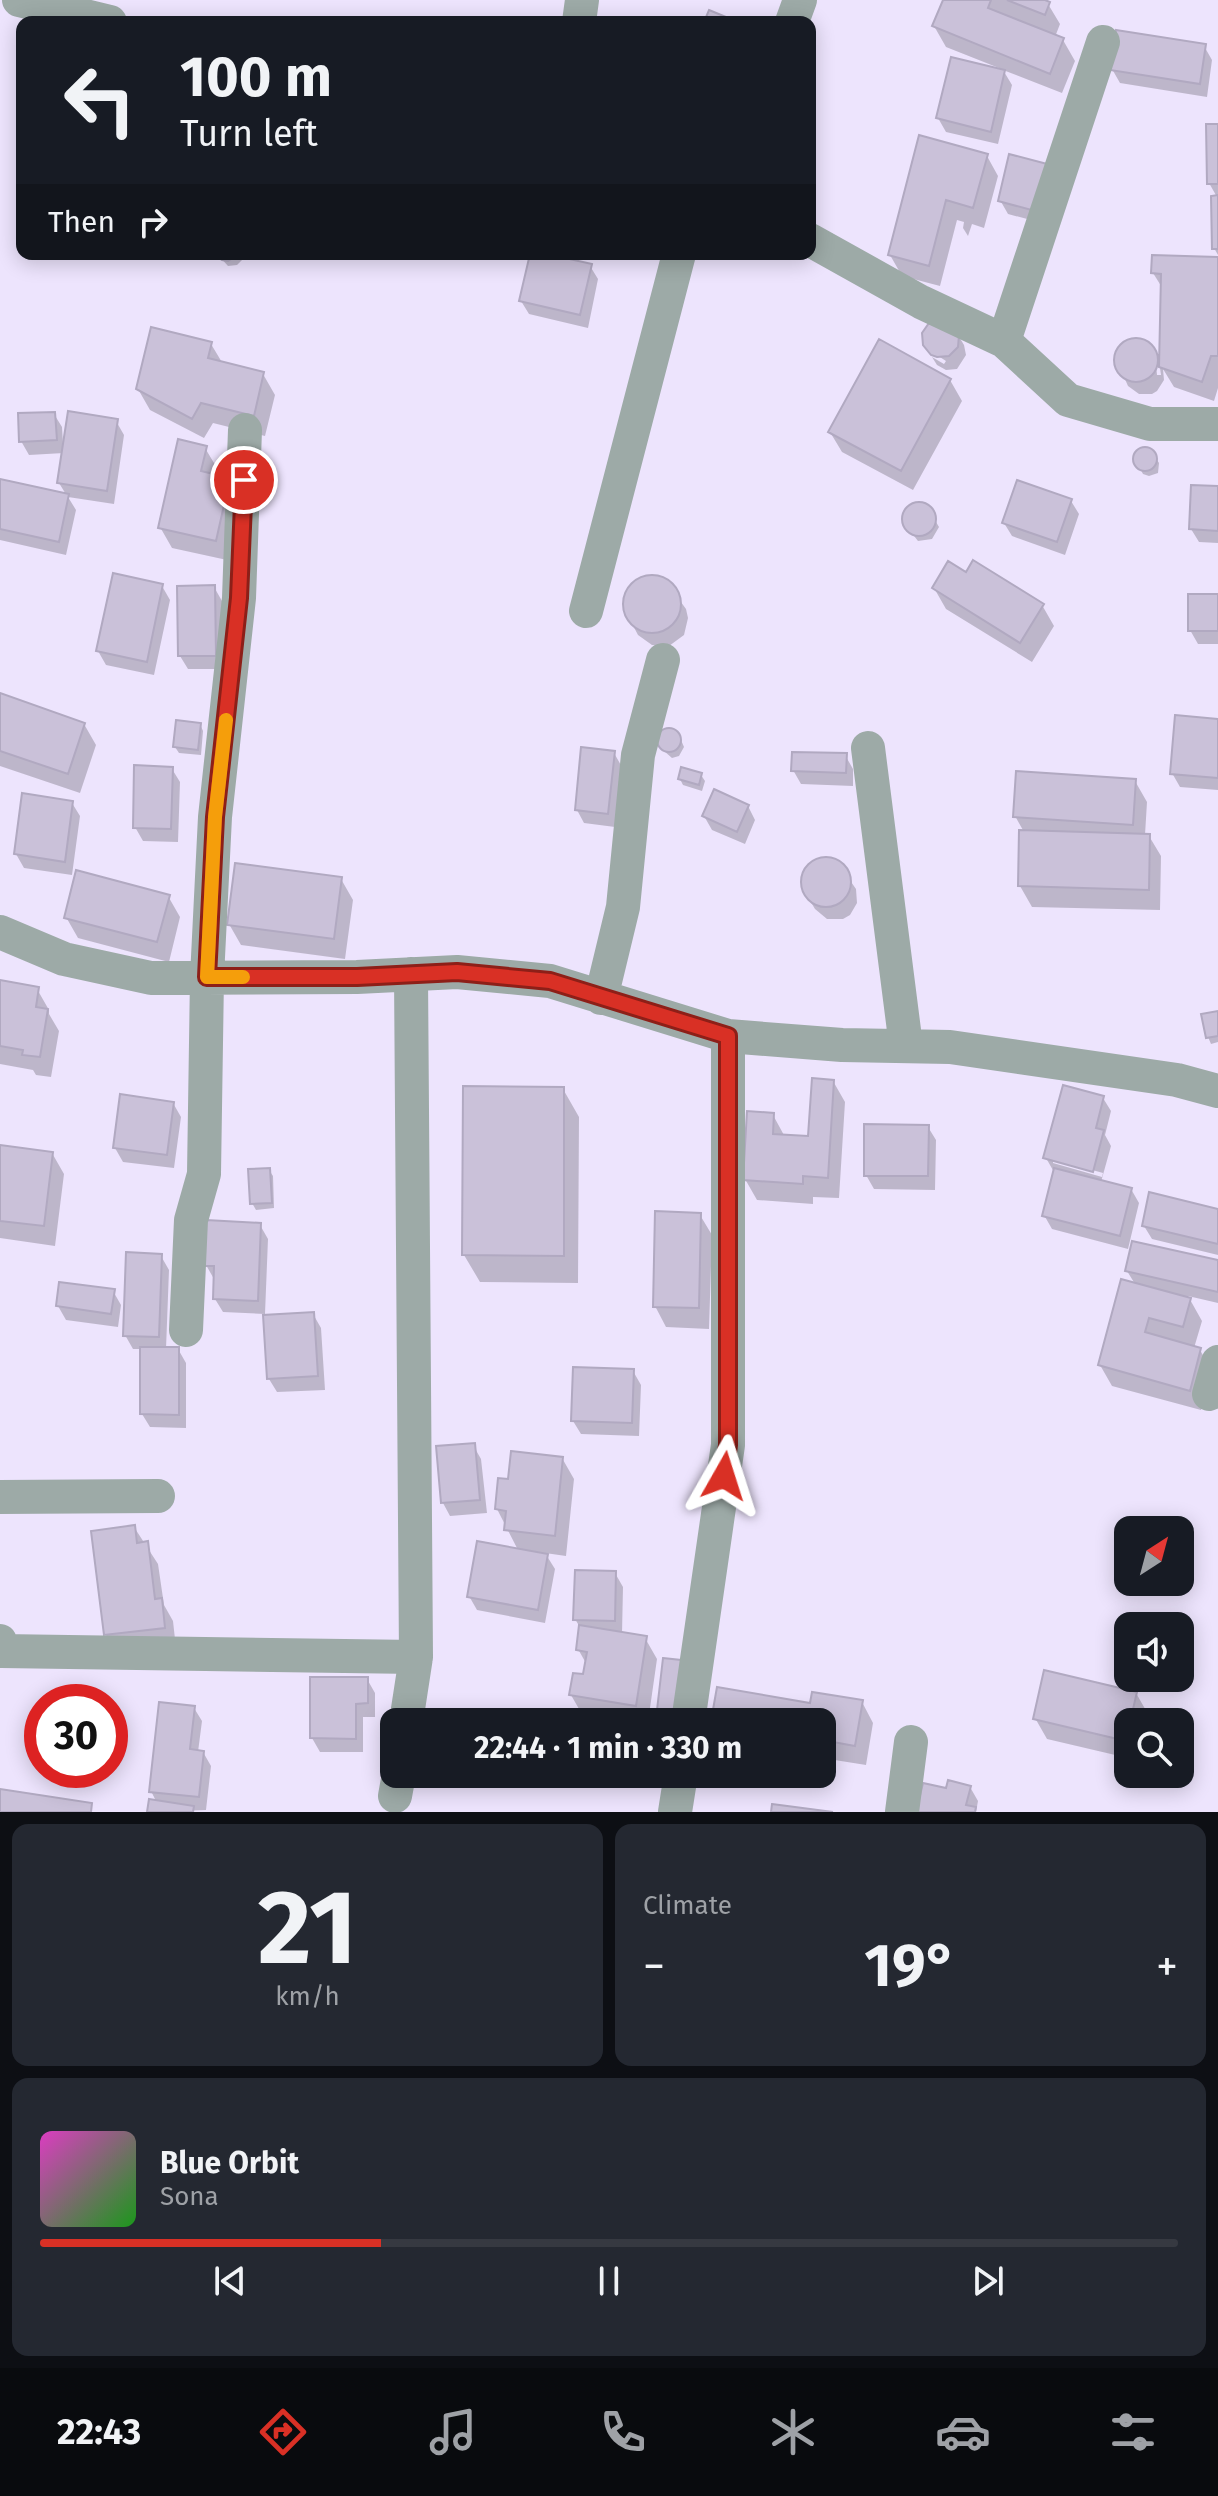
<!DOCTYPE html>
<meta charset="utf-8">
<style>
body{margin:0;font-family:"Fira Sans",sans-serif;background:#242831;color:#f1f3f6;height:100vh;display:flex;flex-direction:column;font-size:30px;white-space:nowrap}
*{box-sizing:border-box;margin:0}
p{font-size:26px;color:#9ea1a6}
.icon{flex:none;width:44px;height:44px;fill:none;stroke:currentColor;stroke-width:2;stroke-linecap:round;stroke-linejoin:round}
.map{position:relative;height:1812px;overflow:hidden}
.details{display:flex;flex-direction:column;gap:12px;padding:12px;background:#0d0f14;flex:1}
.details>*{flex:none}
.hud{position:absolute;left:16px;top:16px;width:800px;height:244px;border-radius:16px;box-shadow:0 4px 20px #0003;background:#171b24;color:#f1f3f6;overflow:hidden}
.needle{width:52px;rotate:36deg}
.fabs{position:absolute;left:1114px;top:1516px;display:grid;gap:16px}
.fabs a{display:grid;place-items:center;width:80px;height:80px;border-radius:16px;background:#171b24;box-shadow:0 4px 20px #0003;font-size:40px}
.speed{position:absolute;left:24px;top:1684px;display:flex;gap:16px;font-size:40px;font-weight:700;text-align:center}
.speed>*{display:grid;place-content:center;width:104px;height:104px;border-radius:50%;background:#171b24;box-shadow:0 4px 20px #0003;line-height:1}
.speed .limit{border:12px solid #d22;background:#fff;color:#111}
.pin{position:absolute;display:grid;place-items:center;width:68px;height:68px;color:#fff;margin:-34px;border:4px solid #fff;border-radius:50%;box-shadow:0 2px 8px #0007}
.me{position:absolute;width:88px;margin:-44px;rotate:6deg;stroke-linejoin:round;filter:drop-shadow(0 0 6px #0008)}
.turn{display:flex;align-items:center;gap:28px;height:168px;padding:0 32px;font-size:36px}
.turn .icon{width:104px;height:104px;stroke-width:2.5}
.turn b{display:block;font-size:56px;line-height:68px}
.then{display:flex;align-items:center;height:76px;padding:0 32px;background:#0003;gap:16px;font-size:30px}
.big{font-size:60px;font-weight:700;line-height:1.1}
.details .card{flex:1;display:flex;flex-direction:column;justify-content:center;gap:12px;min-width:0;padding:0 28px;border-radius:16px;background:#242831}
.details .dial{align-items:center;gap:0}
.dial b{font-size:104px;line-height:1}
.song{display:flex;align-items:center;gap:24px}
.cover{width:96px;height:96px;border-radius:12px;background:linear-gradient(135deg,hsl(310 70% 55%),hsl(120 70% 35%))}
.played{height:8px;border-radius:4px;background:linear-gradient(90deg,#d93025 30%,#363941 30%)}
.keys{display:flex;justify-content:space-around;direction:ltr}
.heat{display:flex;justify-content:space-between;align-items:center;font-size:44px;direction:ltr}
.details .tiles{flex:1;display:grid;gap:12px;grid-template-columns:1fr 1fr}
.card:last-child{grid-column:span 2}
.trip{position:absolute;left:380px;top:1708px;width:456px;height:80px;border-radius:16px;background:#171b24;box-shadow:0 4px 20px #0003;font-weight:700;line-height:80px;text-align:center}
.dock{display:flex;height:128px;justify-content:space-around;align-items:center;background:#090b0e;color:#9ea1a6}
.dock .icon{width:56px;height:56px}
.dock .current{color:#d93025}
.dock b{font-size:36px;color:#f1f3f6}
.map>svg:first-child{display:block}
.shadow{fill:#0003;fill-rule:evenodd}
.building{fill:#cac1d9;stroke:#b1a9c1;stroke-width:2}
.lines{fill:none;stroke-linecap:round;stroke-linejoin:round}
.minor{stroke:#9daaa7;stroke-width:34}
.route-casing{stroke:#8d1f18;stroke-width:20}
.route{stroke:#d93025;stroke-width:14}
.slow{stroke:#f59e0b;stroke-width:14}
</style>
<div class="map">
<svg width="1218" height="1812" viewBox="0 0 1218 1812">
<rect width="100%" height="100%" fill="#ede4fd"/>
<path class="shadow" d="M945,0h95l8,4 12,20 -5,13 8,3 12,21 -13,32 -59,-23 9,15 -14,59 -52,-12 -8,-14 61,-50 -53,-21 -12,-21z
M1204,46l8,14 -5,37 -87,-14 -8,-14z
M1218,126v129l-4,-7 3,-51 -8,-14z
M987,156l11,20 -14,52 -12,-4 -4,12 -5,-8 1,-6 -7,-2 -17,66 -38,-10 -12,-21z
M1057,180l-11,44 -38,-10 -8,-14z
M217,254h27l-1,5 -6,6 -9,1z
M532,254l58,12 8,13 -10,49 -59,-14 -8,-13z
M1218,259v129l-4,13 -40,-14 -11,-18 1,11 -7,11 -5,3h-13l-11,-8 -12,-27 10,-16 6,-2 13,2 10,10 2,22h4l-2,-14 2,4 2,-76 -10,-16z
M955,330l9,15 2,10 -9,14 -11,1 -9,-5 -5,-8 12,7 2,-3 -17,-11z
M211,344l12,20 40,10 12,21 -10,41 -52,-13 -9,15 -54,-28 -12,-21z
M950,380l12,21 -49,89 -71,-38 -12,-20z
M54,414l8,13 1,17 53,-23 8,14 -10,69 -46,-7 8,13 -10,45 -66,-15v-59l67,15 -8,-13 5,-30 -35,2 -8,-14z
M205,448l12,20 -2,8 14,3 -2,81 -55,-12 -12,-21z
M1144,449l7,2 8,12 -1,10 -9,3 -6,-2 -7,-13 2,-9z
M1218,488v55l-19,-1 -8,-13z
M1071,501l8,13 -14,41 -53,-19 -8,-13z
M918,505l9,2 12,20 -7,12 -14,2 -11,-14 -2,-10 4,-8z
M647,577l18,3 21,29 2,9 -4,17 -15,11 -17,-1 -14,-10 -12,-23 1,-18 11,-13z
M162,586l8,14 -16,75 -48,-10 -8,-14z
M214,587l8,14v68h-34l-8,-13z
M934,588l108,17 12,21 -22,36 -86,-53z
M1218,596v48h-20l-8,-14z
M0,696l84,28 12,21 -16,48 -80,-27z
M1218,721v69l-38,-3 -8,-14z
M200,724l3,7 -2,24 -22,-2 -4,-6z
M672,729l6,4 6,14 -5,9 -7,2 -8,-7 -6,-13 7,-8z
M614,753l8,14 -7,60 -31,-4 -7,-13z
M845,755l8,14v17l-52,-2 -8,-14z
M172,769l8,13 -2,60 -35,-1 -8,-14z
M701,775l4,6 -3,10 -19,-6 -3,-6z
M1135,781l12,21 -2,33 4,1 12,20 -1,54 -128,-3 -12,-21 4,-54 -9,-16z
M72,803l8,13 -8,59 -48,-7 -8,-14z
M748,806l7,14 -10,24 -33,-14 -8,-14z
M824,860l14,3 18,26 1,14 -7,12 -7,4h-16l-12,-10 -9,-15 -2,-15 2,-7 11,-11z
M341,879l12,21 -8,59 -104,-14 -12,-21z
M168,896l12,21 -11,45 -91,-24 -12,-21z
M0,982l37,7 12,21v4l10,17 -8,46 -15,-2 -3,-5 -33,-6z
M1218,1013v29l-7,2 -3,-7z
M833,1081l12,21 -6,96 -26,-1v7l-56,-4 -12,-21 28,-64 12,22 25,2z
M563,1089l16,28 -1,166 -98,-1 -16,-27z
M1103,1098l8,13 -6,24 6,11 -10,36 30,7 8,14 -11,46 -76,-20 -8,-14 10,-43 -8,-14zM1053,1159l50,14 -1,4 -49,-14z
M173,1103l8,14 -7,51 -51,-6 -8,-14z
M928,1127l8,13 -1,50 -61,-1 -8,-14z
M0,1147l52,6 12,21 -9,72 -55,-8z
M269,1170l4,6 1,32 -18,2 -4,-7z
M1218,1211v44l-66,-16 -8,-13z
M700,1215l12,20 -3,94 -43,-2 -11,-21z
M260,1225l8,14 -3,75 -42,-2 -8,-13 -1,-20 -8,-14z
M161,1256l8,14 -3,79h12l8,14v65l-36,-1 -8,-13v-65h-9l-8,-14z
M1218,1262v41l-30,-7 14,25 -8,27 6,2 12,21 -11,39 -89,-24 -12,-21 35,-81 -8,-13z
M113,1291l8,14 -3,22 -52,-7 -8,-14z
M313,1314l8,14 4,62 -48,2 -8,-13z
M633,1371l8,14 -2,51 -58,-2 -8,-13z
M473,1445l8,14 6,54 -37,3 -7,-13z
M562,1458l12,21 -8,77 -21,-3 10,16 -10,54 -68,-13 -8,-14 49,-46 -21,-41 13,-28z
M134,1527l24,37 6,41 9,16 3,27 -58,7 -12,-20z
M615,1573l8,14 -1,47 23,4 12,21 -9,63h-26l-39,-6 -12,-21 14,-19 2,-11 -9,-16 3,-20 -6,-10z
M665,1660l26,62h-25l-7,-12z
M367,1679l8,14v24h-12v35h-43l-8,-14z
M1136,1693l12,21 -2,8h-18v36l-81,-19 -12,-21z
M862,1702l11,21 -7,42 -44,-7v-36l-109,-2 98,-14z
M194,1708l8,13 -4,31h5l8,14 -5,44 -57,2 8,-9 -6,-12z
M970,1787l8,14 -2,11h-58l29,-21z"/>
<path class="building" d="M943,0h48l-3,8 76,30 -14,36 -118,-48z
M1007,0h38l5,2 -5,13z
M709,10l29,12h-34z
M1116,30l90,14 -6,40 -90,-14z
M951,57l54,13 -14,62 -55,-14z
M1206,124h12v60h-11z
M919,135l69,19 -15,54 -27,-8 -17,66 -41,-11z
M1009,154l42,11 -12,47 -41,-11z
M1218,195v54h-6l-1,-53z
M214,254h26l-12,7 -6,-1z
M530,254h17l45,10 -12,51 -61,-14z
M1152,255l66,2v99h-7l-9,26 -43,-15 2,-93 -10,-1z
M929,323l30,12 -1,12 -9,9 -12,1 -6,-2 -8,-10 -1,-12z
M151,327l61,15 -4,16 56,14 -10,44 -53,-13 -9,16 -56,-30z
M1114 360a22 22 0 1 1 44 0a22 22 0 1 1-44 0Z
M879,339l72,40 -50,92 -73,-39z
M68,411l50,8 -11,72 -50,-8z
M55,412l2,28 -38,2 -1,-29z
M178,439l29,7 -6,25 29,7 -14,63 -58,-13z
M1133 459a12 12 0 1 1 24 0a12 12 0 1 1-24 0Z
M0,479l69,15 -10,48 -59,-13z
M1017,480l55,19 -15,43 -55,-19z
M1191,485l27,1v45l-29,-2z
M902 519a17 17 0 1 1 34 0a17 17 0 1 1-34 0Z
M973,560l71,44 -24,39 -88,-55 16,-27 18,11z
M113,573l50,11 -16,78 -51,-11z
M623 604a29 29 0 1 1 58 0a29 29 0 1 1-58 0Z
M215,585l1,71h-38l-1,-70z
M1188,594h30v37h-30z
M0,693l85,30 -17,51 -68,-23z
M1175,715l43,4v59l-48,-4z
M176,720l25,3 -3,27 -25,-3z
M657 740a12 12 0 1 1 24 0a12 12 0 1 1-24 0Z
M581,747l34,4 -7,63 -33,-4z
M792,752l55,1 -1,20 -55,-2z
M134,765l39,2 -2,62 -38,-1z
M681,767l21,6 -3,12 -21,-6z
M1016,771l120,8 -3,46 -120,-8z
M714,789l35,16 -12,27 -35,-16z
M22,793l51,8 -8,61 -51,-8z
M1019,830l131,4 -1,56 -131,-4z
M801 882a25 25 0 1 1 50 0a25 25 0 1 1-50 0Z
M235,863l107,14 -8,62 -107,-14z
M76,870l94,25 -13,47 -93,-24z
M0,980l39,7 -3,20 12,2 -8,48 -18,-2 1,-5 -23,-4z
M1218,1011v25l-12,2 -5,-24z
M812,1078l22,2 -6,98 -25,-2v8l-60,-4 4,-69 27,2 -1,21 35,2z
M1063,1085l41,11 -8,32 8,2 -11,42 -50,-14z
M463,1086l101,1v169l-102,-1z
M120,1094l54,8 -7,53 -54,-7z
M864,1124l65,1 -1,51h-64z
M0,1145l53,7 -9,74 -44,-5z
M270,1168l2,35 -22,1 -2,-35z
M1054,1168l78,20 -12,48 -78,-20z
M1149,1192l69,17v35l-76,-18z
M655,1211l46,2 -2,95 -46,-1z
M206,1220l55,3 -3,78 -45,-2 1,-33h-10z
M1132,1241l86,19v32l-93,-21z
M126,1252l36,2 -3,83 -36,-1z
M1121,1279l70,19 -8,29 -34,-9 -4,14 56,16 -11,43 -92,-26z
M59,1282l56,7 -4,25 -55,-8z
M314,1312l4,64 -51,3 -4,-64z
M140,1347h39v68l-39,-1z
M573,1367l61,2 -2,54 -61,-2z
M475,1443l5,57 -39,3 -5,-57z
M511,1451l52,6 -8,79 -51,-6 2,-19 -11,-2 3,-31 10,1z
M135,1525l2,18 11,-2 7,58 7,-1 3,30 -61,7 -13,-104z
M477,1541l71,13 -10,56 -71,-13z
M575,1570l41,1 -1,50 -42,-1z
M579,1625l68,11 -11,70 -67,-11 4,-22 10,1 4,-22 -11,-2z
M663,1658l27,3 -7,59 -18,-2 1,-7 -9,-1z
M1044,1670l93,22 -7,30h-2l-2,19 -93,-22z
M310,1677h58v26l-12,1v35l-46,-1z
M717,1687l93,16 2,-11 51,8 -8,46 -33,-6v-18l-111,-1z
M159,1702l36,4 -5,43 14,2 -5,46 -50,-5z
M948,1780l23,6 -5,19 10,2 -1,5h-59l7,-29 23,5z
M0,1789l92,14 -1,9h-91z
M149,1799l45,7 -1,6h-46z
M772,1804l61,8h-62z"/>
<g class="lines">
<path class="minor" d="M19,0l91,22
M579,22l3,-22
M792,22l8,-22
M810,240l111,62 83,39 64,59 82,24h68
M1004,341l99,-299
M586,611l93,-357
M868,748l38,298
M0,932l64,27 87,19 206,-1 100,-5 93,9 178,55 114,9 108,2 227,33 41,11
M601,998l22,-91 15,-152 25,-95
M186,1330l5,-110 13,-46 3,-197 8,-160 24,-219 6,-168
M1209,1394l9,-32
M0,1497l158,-1
M0,1641l1,10 415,6
M406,1722l10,-65 -5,-683
M688,1722l40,-277v-409
M395,1796l4,-22
M675,1812l6,-38
M902,1812l9,-70"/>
</g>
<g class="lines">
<g class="route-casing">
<path id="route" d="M244,480l-5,118 -24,219 -8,160h150l100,-5 93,9 178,55v409l-4,31"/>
</g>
<use href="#route" class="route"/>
<path class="slow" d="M226,720l-11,97 -8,160h36"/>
</g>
</svg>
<div class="fabs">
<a><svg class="needle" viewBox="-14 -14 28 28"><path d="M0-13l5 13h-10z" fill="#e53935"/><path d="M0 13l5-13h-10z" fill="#9ea1a6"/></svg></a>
<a><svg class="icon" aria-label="sound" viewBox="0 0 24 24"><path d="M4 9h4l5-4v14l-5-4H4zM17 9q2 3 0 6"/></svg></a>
<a><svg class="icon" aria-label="search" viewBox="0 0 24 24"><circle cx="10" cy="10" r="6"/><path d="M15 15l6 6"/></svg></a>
</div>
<div class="speed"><div class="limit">30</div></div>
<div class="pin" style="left:244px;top:480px;background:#d93025"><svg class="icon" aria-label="arrive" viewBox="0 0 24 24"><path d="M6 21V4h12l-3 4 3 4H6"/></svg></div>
<svg class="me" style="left:724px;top:1476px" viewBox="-20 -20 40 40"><path d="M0-17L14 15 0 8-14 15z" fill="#d93025" stroke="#fff" stroke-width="4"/></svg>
<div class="trip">22:44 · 1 min · 330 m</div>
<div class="hud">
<div class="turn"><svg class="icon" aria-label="left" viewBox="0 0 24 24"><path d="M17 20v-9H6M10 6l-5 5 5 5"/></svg><div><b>100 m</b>Turn left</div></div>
<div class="then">Then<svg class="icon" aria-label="right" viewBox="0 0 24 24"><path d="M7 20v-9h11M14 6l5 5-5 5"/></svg></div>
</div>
</div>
<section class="details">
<div class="tiles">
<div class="card dial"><b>21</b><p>km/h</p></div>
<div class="card"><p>Climate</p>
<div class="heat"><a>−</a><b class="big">19°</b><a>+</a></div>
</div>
<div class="card">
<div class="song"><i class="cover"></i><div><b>Blue Orbit</b><p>Sona</p></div></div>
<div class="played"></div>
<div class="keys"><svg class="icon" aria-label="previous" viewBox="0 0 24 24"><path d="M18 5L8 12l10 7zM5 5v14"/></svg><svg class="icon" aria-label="pause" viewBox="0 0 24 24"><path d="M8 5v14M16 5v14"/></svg><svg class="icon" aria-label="next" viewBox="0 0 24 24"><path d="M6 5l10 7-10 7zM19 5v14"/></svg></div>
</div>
</div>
</section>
<nav class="dock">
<b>22:43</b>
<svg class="icon current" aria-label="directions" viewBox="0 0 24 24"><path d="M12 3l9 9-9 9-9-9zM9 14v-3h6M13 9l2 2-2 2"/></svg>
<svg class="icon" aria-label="music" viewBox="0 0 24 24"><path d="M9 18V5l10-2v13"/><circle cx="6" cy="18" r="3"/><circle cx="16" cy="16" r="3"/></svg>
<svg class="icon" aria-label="phone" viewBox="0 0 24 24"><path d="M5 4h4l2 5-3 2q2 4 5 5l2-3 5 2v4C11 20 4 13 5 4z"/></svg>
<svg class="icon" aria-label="climate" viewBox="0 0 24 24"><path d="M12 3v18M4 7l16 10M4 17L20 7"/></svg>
<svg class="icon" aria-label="car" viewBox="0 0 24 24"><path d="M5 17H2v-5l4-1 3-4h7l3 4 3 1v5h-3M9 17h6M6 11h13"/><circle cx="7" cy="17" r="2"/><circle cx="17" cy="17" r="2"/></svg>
<svg class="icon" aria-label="filters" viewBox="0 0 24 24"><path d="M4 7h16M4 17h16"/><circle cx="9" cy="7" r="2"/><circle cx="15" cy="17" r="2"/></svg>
</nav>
